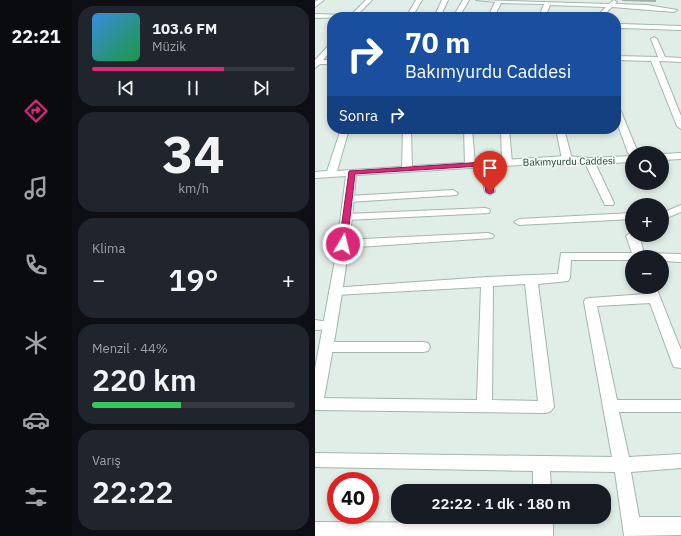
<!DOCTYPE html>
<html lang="tr">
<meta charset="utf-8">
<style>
body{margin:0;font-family:"IBM Plex Sans",sans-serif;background:#20242c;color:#f1f3f6;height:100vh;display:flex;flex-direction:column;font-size:15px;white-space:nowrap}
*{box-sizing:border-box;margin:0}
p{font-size:13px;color:#9ea1a6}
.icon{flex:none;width:22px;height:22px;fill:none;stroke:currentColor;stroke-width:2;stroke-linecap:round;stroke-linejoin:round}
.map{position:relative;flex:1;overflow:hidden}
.panel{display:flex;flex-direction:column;gap:6px;padding:6px;background:#0d0f14;width:243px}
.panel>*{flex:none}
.top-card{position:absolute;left:12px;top:12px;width:294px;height:122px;border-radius:16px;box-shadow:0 2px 6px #0003;background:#1a4fa0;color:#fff;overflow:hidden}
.tools{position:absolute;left:310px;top:146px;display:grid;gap:8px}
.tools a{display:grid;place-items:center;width:44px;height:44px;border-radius:50%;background:#171b24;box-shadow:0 2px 6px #0003;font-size:20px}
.speed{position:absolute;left:12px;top:472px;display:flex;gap:8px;font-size:20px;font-weight:700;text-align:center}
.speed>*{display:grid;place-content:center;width:52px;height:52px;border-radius:50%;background:#171b24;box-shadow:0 2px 6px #0003;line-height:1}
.speed .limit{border:6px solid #d22;background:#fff;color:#111}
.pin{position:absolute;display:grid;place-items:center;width:34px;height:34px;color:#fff;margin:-41px -17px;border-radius:50% 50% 50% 0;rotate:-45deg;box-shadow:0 0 4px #0007}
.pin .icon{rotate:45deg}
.me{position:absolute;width:44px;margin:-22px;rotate:8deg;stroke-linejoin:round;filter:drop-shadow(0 0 3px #0008)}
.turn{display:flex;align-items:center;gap:14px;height:84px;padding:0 12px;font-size:18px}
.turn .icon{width:52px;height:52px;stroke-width:2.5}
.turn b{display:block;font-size:28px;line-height:34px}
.then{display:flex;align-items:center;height:38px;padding:0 12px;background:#0003;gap:8px;font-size:15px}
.big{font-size:30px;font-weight:600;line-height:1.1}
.panel .card{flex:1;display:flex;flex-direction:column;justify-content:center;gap:6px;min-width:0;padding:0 14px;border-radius:16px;background:#20242c}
.panel .dial{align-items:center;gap:0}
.dial b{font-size:52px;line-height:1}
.song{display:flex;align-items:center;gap:12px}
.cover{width:48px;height:48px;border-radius:6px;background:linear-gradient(135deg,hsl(210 70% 55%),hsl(140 70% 35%))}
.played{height:4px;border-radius:2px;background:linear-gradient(90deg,#db2777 65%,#363941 65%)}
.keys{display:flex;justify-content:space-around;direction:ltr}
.heat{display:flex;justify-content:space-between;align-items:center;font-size:22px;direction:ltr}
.charge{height:6px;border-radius:3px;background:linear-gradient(90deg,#34c759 44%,#363941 0)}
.trip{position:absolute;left:76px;top:484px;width:220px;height:40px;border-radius:16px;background:#171b24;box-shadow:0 2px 6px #0003;font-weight:600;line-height:40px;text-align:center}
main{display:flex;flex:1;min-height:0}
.menu{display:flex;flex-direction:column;width:72px;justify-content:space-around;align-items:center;background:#090b0e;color:#9ea1a6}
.menu .icon{width:28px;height:28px}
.menu .current{color:#db2777}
.menu b{font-size:18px;color:#f1f3f6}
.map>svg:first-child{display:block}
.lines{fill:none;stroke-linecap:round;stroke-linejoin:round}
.street-casing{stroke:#a3b6ae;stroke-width:2}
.secondary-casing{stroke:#9ebaae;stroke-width:2}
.street{fill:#fff;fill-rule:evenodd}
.secondary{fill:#fff;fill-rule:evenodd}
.wall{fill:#9fafa7}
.route{fill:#db2777;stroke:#8e194d}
.labels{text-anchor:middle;stroke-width:3;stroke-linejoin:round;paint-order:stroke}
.far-street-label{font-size:10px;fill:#1f4035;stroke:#f2f9f5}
</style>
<main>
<nav class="menu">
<b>22:21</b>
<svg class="icon current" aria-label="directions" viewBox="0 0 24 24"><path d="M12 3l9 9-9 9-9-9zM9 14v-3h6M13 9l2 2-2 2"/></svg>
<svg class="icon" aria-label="music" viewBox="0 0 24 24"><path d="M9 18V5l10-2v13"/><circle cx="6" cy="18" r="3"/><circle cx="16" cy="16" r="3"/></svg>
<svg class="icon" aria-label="phone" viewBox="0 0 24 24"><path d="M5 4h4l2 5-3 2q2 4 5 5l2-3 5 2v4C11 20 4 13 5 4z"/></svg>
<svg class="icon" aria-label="climate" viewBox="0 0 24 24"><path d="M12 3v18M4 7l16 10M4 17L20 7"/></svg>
<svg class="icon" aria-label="car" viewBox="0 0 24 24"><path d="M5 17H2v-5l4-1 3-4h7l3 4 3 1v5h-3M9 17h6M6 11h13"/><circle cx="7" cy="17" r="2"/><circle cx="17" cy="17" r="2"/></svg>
<svg class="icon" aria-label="filters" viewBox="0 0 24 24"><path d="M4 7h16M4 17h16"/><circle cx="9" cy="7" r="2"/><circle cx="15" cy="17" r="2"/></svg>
</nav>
<section class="panel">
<div class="card">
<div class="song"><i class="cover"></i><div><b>103.6 FM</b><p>Müzik</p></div></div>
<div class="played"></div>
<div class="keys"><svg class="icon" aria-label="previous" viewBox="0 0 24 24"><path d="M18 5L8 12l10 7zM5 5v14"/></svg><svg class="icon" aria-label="pause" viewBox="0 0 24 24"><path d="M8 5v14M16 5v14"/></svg><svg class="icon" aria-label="next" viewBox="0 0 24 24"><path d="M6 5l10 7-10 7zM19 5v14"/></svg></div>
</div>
<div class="card dial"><b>34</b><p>km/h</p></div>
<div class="card"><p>Klima</p>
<div class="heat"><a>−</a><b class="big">19°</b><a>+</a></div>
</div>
<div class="card"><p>Menzil · 44%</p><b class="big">220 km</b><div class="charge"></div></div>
<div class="card"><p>Varış</p><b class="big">22:22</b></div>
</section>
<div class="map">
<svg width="366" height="536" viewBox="0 0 366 536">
<rect width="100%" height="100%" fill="#e1ede7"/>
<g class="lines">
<g class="street-casing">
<path id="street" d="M3,0h6l-9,7v-5z
M51,0h6l-17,17h-6z
M127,0h6l-8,17h-6z
M148,0h6l-10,17h-6z
M161,0l133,4 5,-4 3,2 -2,2 32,1 30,5 -3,2 -62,-5 -10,10h-6l10,-10 -56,-2 -5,12h-6l5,-13 -43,-1 -7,14h-6l7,-15z
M339,37l3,2 8,18 16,1v4l-22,-1 22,55v13l-4,-3 -26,-65 -35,-1v-4l42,1 -7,-18z
M17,42v7l-9,11h9v4h-12l-5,4v-8z
M301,107l4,2 18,44h-6v3l-4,-3 -12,-33z
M88,129h8l1,40 -5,3 -5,-3z
M149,129h8l3,36 -5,3 -5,-3z
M186,129h8l3,34 -5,3 -5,-3z
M241,129h8l8,30 -2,2h-6l-2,-2z
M274,158l5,3 20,42 -1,2h-8l-1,-2 -20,-42z
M169,161l5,3 6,28 -5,3 -5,-3 -6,-28z
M138,190l5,3 -1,2 -108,7 -5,-3 5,-3z
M366,205v7l-19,8v-7z
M170,208l4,1 1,2 -1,2 -142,7 -5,-3 5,-3z
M317,213v6l-113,6 -5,-3 5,-3z
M317,232v3h7l5,18 37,1v8l-19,-1v-4h-30v3h-61l-1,18 -2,3 -30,3 16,123 -3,4 -5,2 -231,-3v-12l162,2 4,-113 -146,8 -4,-1 -2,-3 2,-3 156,-11 71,-3 3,-21h71l-6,-17zM210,284l13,117 -46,-1 1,-114z
M173,233l4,1 2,2 -2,2 -149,10 -6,-4 6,-4z
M329,287h12l25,63v18l-7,-1 -2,-4 -22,-60 -53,3 20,94h64v12h-62l10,45 52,-3v14l-50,4 8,45h42v18l-57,1 -9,-64 -65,-1 1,20h-18v-20l-218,-4v-14l297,4 -28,-155 1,-3 5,-1 56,-4z
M0,320l20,3 2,3 -2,3 -20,1z
M12,342h96l5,1 2,4 -2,4 -5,1h-96l-5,-1 -2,-4 2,-4z
M220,517h18v19h-238v-14l220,1z"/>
</g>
<g class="secondary-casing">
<path id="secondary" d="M101,0h6l-10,17h-6z
M0,14l31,1 3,2 -34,1z
M306,24l60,2v4l-59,-2 -6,2v-4z
M26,129h8l-12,42 230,-15 22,2 43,-2v6l-43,2 -22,-2 -211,13c-6,77 -19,153 -33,229l-3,4 -5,2v-41l20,-109 11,-84 -31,2v-6l12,-1z
M366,153v6l-19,1v-6z"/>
</g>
<use href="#street" class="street"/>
<use href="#secondary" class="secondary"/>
</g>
<path class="wall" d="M307,0h34v2l-34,-1z"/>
<path class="route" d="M169,162l4,2 6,28 -4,2 -4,-2 -5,-26 -126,8 -8,70 -4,2 -4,-2 10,-73z"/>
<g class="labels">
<g class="far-street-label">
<text transform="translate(254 161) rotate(-1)" y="4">Bakımyurdu Caddesi</text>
</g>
</g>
</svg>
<div class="tools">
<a><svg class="icon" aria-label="search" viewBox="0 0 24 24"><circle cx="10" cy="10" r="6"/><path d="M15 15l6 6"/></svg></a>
<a>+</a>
<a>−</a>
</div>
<div class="speed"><div class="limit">40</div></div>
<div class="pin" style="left:175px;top:192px;background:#d93025"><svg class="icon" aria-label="arrive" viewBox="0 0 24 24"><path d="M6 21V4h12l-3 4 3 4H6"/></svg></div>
<svg class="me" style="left:28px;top:244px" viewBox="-20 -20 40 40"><circle r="17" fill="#db2777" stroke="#fff" stroke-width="3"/><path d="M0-11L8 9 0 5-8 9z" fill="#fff"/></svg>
<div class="trip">22:22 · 1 dk · 180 m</div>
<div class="top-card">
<div class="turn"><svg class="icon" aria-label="right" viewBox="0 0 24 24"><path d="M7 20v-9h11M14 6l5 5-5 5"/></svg><div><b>70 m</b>Bakımyurdu Caddesi</div></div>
<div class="then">Sonra<svg class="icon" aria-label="right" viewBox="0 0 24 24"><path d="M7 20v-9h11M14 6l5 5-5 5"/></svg></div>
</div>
</div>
</main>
